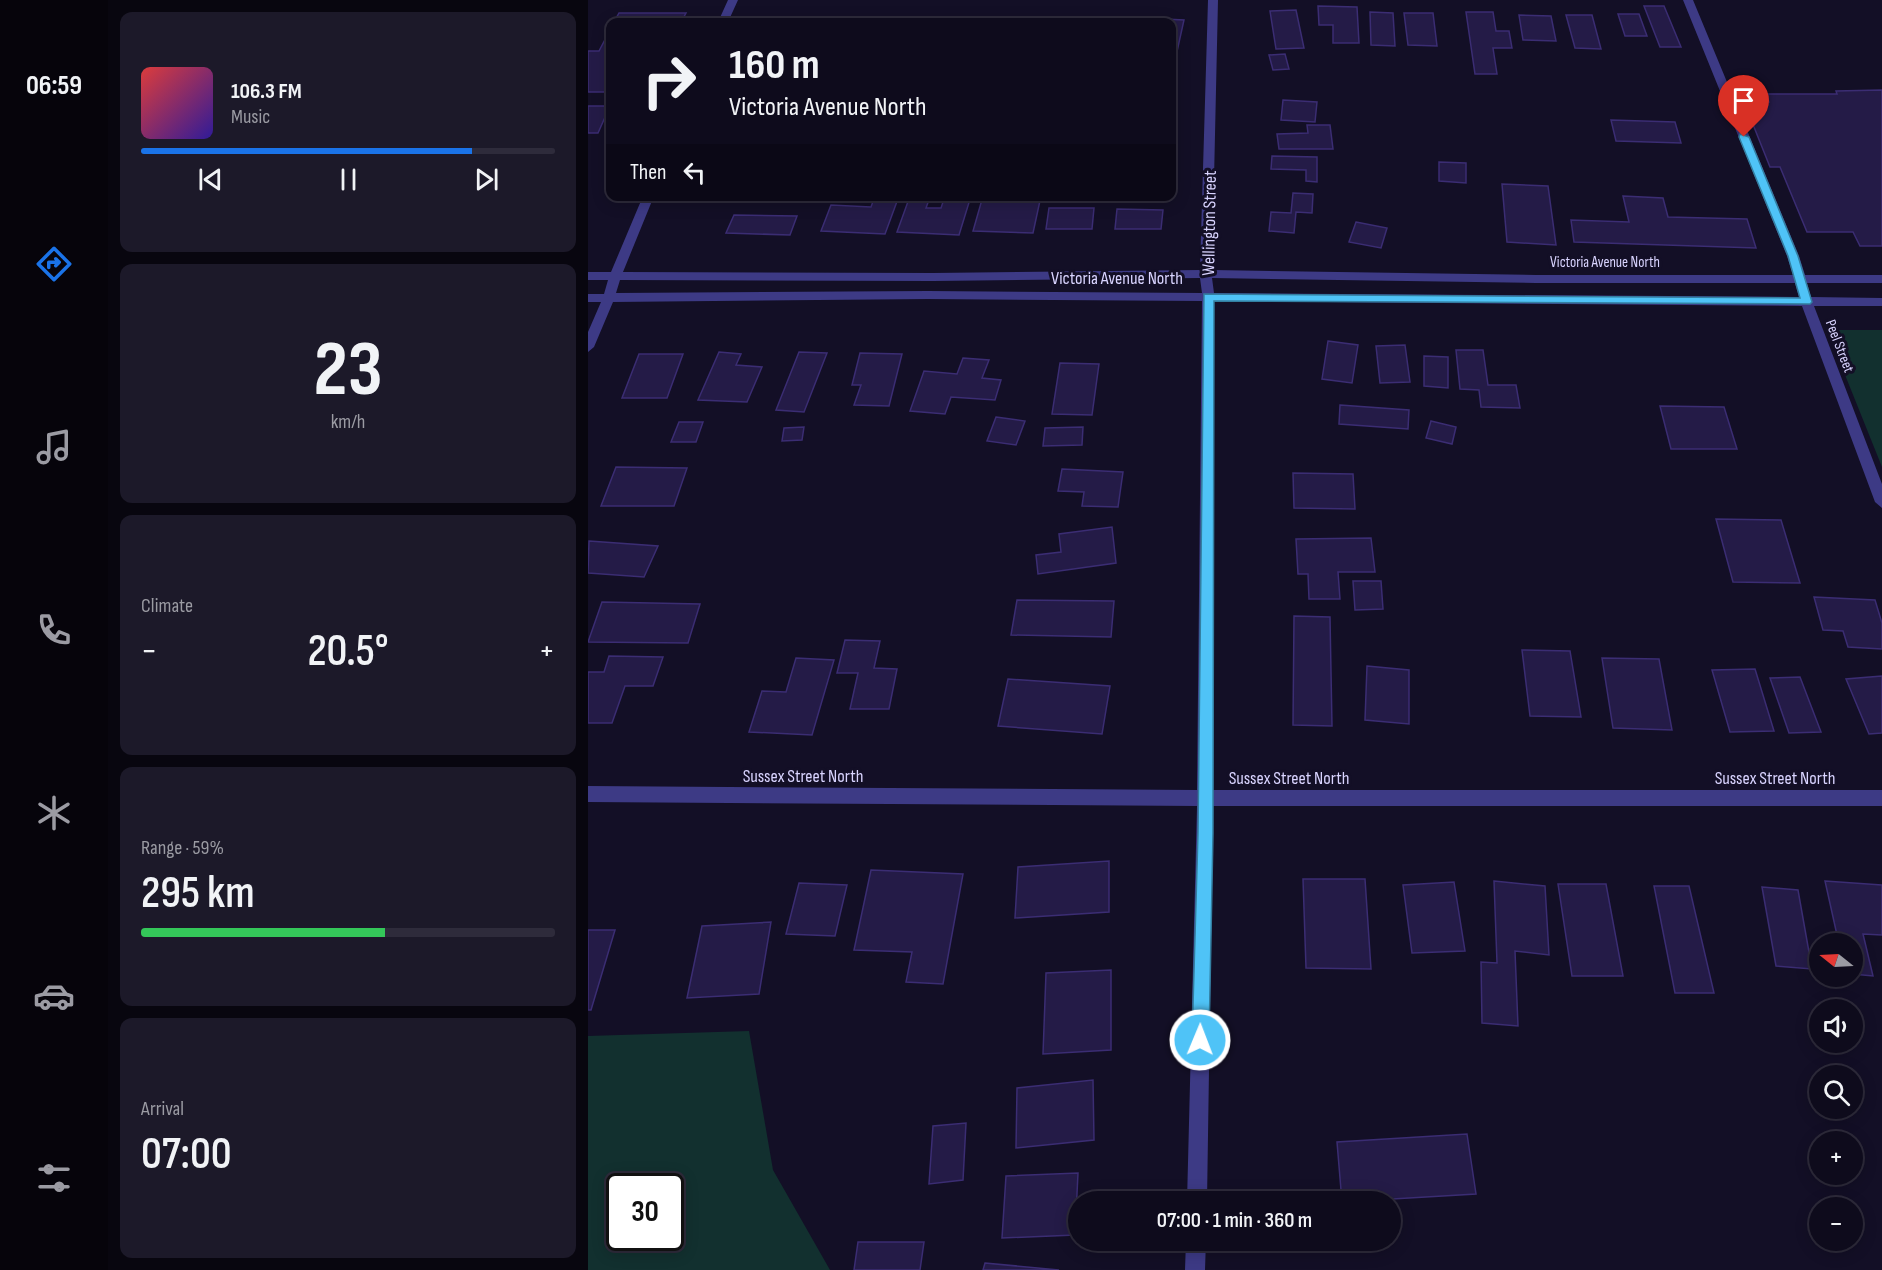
<!DOCTYPE html>
<meta charset="utf-8">
<style>
body{margin:0;font-family:"Sofia Sans Condensed",sans-serif;background:#1c1929;color:#f1f3f6;height:100vh;display:flex;flex-direction:column;font-size:22px;white-space:nowrap}
*{box-sizing:border-box;margin:0}
p{font-size:20px;color:#9b9ba3}
.icon{flex:none;width:33px;height:33px;fill:none;stroke:currentColor;stroke-width:2;stroke-linecap:round;stroke-linejoin:round}
.map{position:relative;flex:1;overflow:hidden}
.panel{display:flex;flex-direction:column;gap:12px;padding:12px;background:#08060f;width:480px}
.panel>*{flex:none}
.hud{position:absolute;left:18px;top:18px;width:570px;height:183px;border-radius:12px;box-shadow:0 3px 15px #0003,0 0 0 2px #2e2b3b;background:#0e0b1c;color:#f1f3f6;overflow:hidden}
.needle{width:39px;rotate:288deg}
.buttons{position:absolute;left:1221px;top:933px;display:grid;gap:12px}
.buttons a{display:grid;place-items:center;width:54px;height:54px;border-radius:50%;background:#0e0b1c;box-shadow:0 3px 15px #0003,0 0 0 2px #2e2b3b;font-size:30px}
.speed{position:absolute;left:18px;top:1173px;display:flex;gap:12px;font-size:30px;font-weight:700;text-align:center}
.speed>*{display:grid;place-content:center;width:78px;height:78px;border-radius:50%;background:#0e0b1c;box-shadow:0 3px 15px #0003,0 0 0 2px #2e2b3b;line-height:1}
.speed .limit{border:3px solid #111;border-radius:9px;background:#fff;color:#111}
.pin{position:absolute;display:grid;place-items:center;width:51px;height:51px;color:#fff;margin:-62px -26px;border-radius:50% 50% 50% 0;rotate:-45deg;box-shadow:0 0 6px #0007}
.pin .icon{rotate:45deg}
.me{position:absolute;width:66px;margin:-33px;rotate:1deg;stroke-linejoin:round;filter:drop-shadow(0 0 4px #0008)}
.turn{display:flex;align-items:center;gap:21px;height:126px;padding:0 24px;font-size:27px}
.turn .icon{width:78px;height:78px;stroke-width:2.5}
.turn b{display:block;font-size:42px;line-height:51px}
.then{display:flex;align-items:center;height:57px;padding:0 24px;background:#0003;gap:12px;font-size:22px}
.big{font-size:45px;font-weight:600;line-height:1.1}
.panel .widget{flex:1;display:flex;flex-direction:column;justify-content:center;gap:9px;min-width:0;padding:0 21px;border-radius:12px;background:#1c1929}
.panel .dial{align-items:center;gap:0}
.dial b{font-size:78px;line-height:1}
.song{display:flex;align-items:center;gap:18px}
.cover{width:72px;height:72px;border-radius:9px;background:linear-gradient(135deg,hsl(0 70% 55%),hsl(250 70% 35%))}
.played{height:6px;border-radius:3px;background:linear-gradient(90deg,#1a73e8 80%,#2e2b3b 80%)}
.keys{display:flex;justify-content:space-around;direction:ltr}
.heat{display:flex;justify-content:space-between;align-items:center;font-size:33px;direction:ltr}
.charge{height:9px;border-radius:4px;background:linear-gradient(90deg,#34c759 59%,#2e2b3b 0)}
.trip{position:absolute;left:480px;top:1191px;width:333px;height:60px;border-radius:30px;background:#0e0b1c;box-shadow:0 3px 15px #0003,0 0 0 2px #2e2b3b;font-weight:600;line-height:60px;text-align:center}
main{display:flex;flex:1;min-height:0}
.tab-bar{display:flex;flex-direction:column;width:108px;justify-content:space-around;align-items:center;background:#06040b;color:#9b9ba3}
.tab-bar .icon{width:42px;height:42px}
.tab-bar .on{color:#1a73e8}
.tab-bar b{font-size:27px;color:#f1f3f6}
.map>svg:first-child{display:block}
.green{fill:#12302f;fill-rule:evenodd}
.building{fill:#241b47;stroke:#3b2d73;stroke-width:1.5}
.lines{fill:none;stroke-linecap:round;stroke-linejoin:round}
.minor{fill:#3d3a85;fill-rule:evenodd}
.route{fill:#4fc3f7;stroke:#337fa1;stroke-width:1.5}
.labels{text-anchor:middle;stroke-width:6;stroke-linejoin:round;paint-order:stroke}
.far-street-label{font-size:15px;fill:#d9d4ff;stroke:#130f26}
.street-label{font-size:18px;fill:#d9d4ff;stroke:#130f26}
</style>
<main>
<nav class="tab-bar">
<b>06:59</b>
<svg class="icon on" aria-label="directions" viewBox="0 0 24 24"><path d="M12 3l9 9-9 9-9-9zM9 14v-3h6M13 9l2 2-2 2"/></svg>
<svg class="icon" aria-label="music" viewBox="0 0 24 24"><path d="M9 18V5l10-2v13"/><circle cx="6" cy="18" r="3"/><circle cx="16" cy="16" r="3"/></svg>
<svg class="icon" aria-label="phone" viewBox="0 0 24 24"><path d="M5 4h4l2 5-3 2q2 4 5 5l2-3 5 2v4C11 20 4 13 5 4z"/></svg>
<svg class="icon" aria-label="climate" viewBox="0 0 24 24"><path d="M12 3v18M4 7l16 10M4 17L20 7"/></svg>
<svg class="icon" aria-label="car" viewBox="0 0 24 24"><path d="M5 17H2v-5l4-1 3-4h7l3 4 3 1v5h-3M9 17h6M6 11h13"/><circle cx="7" cy="17" r="2"/><circle cx="17" cy="17" r="2"/></svg>
<svg class="icon" aria-label="filters" viewBox="0 0 24 24"><path d="M4 7h16M4 17h16"/><circle cx="9" cy="7" r="2"/><circle cx="15" cy="17" r="2"/></svg>
</nav>
<section class="panel">
<div class="widget">
<div class="song"><i class="cover"></i><div><b>106.3 FM</b><p>Music</p></div></div>
<div class="played"></div>
<div class="keys"><svg class="icon" aria-label="previous" viewBox="0 0 24 24"><path d="M18 5L8 12l10 7zM5 5v14"/></svg><svg class="icon" aria-label="pause" viewBox="0 0 24 24"><path d="M8 5v14M16 5v14"/></svg><svg class="icon" aria-label="next" viewBox="0 0 24 24"><path d="M6 5l10 7-10 7zM19 5v14"/></svg></div>
</div>
<div class="widget dial"><b>23</b><p>km/h</p></div>
<div class="widget"><p>Climate</p>
<div class="heat"><a>−</a><b class="big">20.5°</b><a>+</a></div>
</div>
<div class="widget"><p>Range · 59%</p><b class="big">295 km</b><div class="charge"></div></div>
<div class="widget"><p>Arrival</p><b class="big">07:00</b></div>
</section>
<div class="map">
<svg width="1294" height="1270" viewBox="0 0 1294 1270">
<rect width="100%" height="100%" fill="#130f26"/>
<path class="green" d="M1239,330h55v137z
M161,1031l24,139 57,100h-242v-234zM32,1186h50v52h-50z"/>
<path class="building" d="M730,6l39,1 2,36h-26v-18h-14z
M1056,6h20l17,41h-21z
M708,10l8,38 -28,1 -6,-38z
M782,12l23,1 2,33 -24,-1z
M878,12h27l3,19h13l3,17h-19l4,26h-22z
M31,13h67l-5,9h-67z
M816,13h29l4,33 -29,-1z
M1030,14h21l8,22h-22z
M931,15l32,1 5,25 -33,-1z
M978,15h26l9,34 -26,-1z
M555,18l41,2 -8,36 -4,-1v-33h-31z
M22,30v62h-22v-41h11z
M697,54l4,15 -16,1 -4,-15z
M1294,90v156h-22l-7,-14h-46l-27,-65h-10l-26,-65h25l-3,-8h71l-1,-3z
M695,100l34,2 -2,20 -34,-2z
M0,106h22l-12,27h-10z
M1023,120l64,2 6,21 -65,-2z
M719,125h23l3,24h-54l-2,-15 31,-1z
M684,156l45,1v25l-11,-1v-11l-35,-1z
M851,162l27,1v20l-27,-2z
M914,184l46,2 8,59 -49,-3z
M705,193l20,1 -1,19 -16,-1 -2,21 -25,-2 2,-19 20,1z
M287,196h24l-14,38 -64,-3 10,-26 40,2z
M322,196l20,1 -4,11h15l4,-12h26l-12,39 -62,-3z
M395,196h58l-8,37 -60,-2z
M529,196h46v5l-46,-2z
M1035,196l40,2 5,19 79,2 9,29 -182,-6 -3,-22 58,2z
M461,208h45l-2,21h-46z
M529,209l46,1 -2,19h-46z
M146,215l63,1 -7,19 -64,-2z
M768,222l31,6 -6,20 -32,-6z
M740,341l30,4 -6,38 -30,-4z
M817,345l5,37 -30,1 -4,-37z
M868,350h27l5,35h28l4,23 -39,-1 -2,-17 -19,-1z
M131,352l22,2 -5,11 26,2 -15,35 -49,-2z
M211,352l28,1 -23,59 -28,-2z
M272,353l42,1 -13,52 -35,-1 7,-20h-9z
M51,354h44l-16,44h-45z
M836,356l24,1v31l-24,-2z
M375,358l26,2 -7,18 19,2 -6,20 -44,-3 -6,17 -35,-3 14,-40 33,3z
M472,363l39,1 -7,51 -40,-1z
M752,405l69,5 -1,19 -69,-5z
M1072,406l64,1 13,42h-66z
M408,417l29,4 -9,24 -29,-4z
M843,421l25,6 -4,17 -26,-6z
M91,422h24l-7,20h-25z
M216,427l-2,13 -20,1 2,-13z
M495,427l-1,18 -39,1 2,-18z
M28,467l71,1 -13,38h-73z
M474,469l61,3 -5,35 -36,-1 2,-14 -26,-1z
M705,473l60,1 2,35 -61,-1z
M1128,519l65,1 19,63 -67,-1z
M524,527l4,36 -78,11 -2,-19 25,-3 -2,-18z
M783,538l4,34h-37l2,27h-31l-1,-25h-10l-2,-35z
M1,541l69,5 -14,31 -56,-4z
M765,581h28l2,28 -28,1z
M1226,597l61,3 7,23v26l-34,-2 -5,-16 -20,-1z
M429,600l97,1 -3,36 -100,-2z
M14,602l98,2 -12,39 -100,-1z
M706,616l36,1 2,109 -39,-1z
M257,640l35,1 -6,27 23,1 -8,40h-39l8,-36h-21z
M934,650l48,1 11,66 -51,-1z
M21,656l54,1 -10,29h-28l-13,37h-24v-51h16z
M208,658l38,2 -22,75 -63,-3 13,-41 24,1z
M1014,658l57,1 13,71 -59,-2z
M779,666l42,4v54l-44,-4z
M1167,669l19,62 -44,1 -18,-62z
M1294,676v57l-13,1 -23,-55z
M1212,677l21,55 -32,1 -19,-55z
M420,679l102,7 -8,48 -104,-8z
M521,861v51l-94,6 3,-51z
M283,870l92,4 -20,110 -37,-2 6,-30 -58,-2z
M715,879h62l6,90 -65,-1z
M906,881l51,5 4,69 -34,-4 3,75 -36,-3 -1,-61 16,1z
M1237,881l57,4v50l-19,-1 10,42 -21,-2v-30h-13z
M866,882l11,69 -53,2 -9,-68z
M211,883l48,2 -12,51 -49,-2z
M970,884h48l17,92h-51z
M1066,886h35l25,107h-39z
M1174,887l36,3 14,79 -36,-3z
M183,922l-12,72 -72,4 15,-72z
M0,930h27l-24,80h-3z
M523,970v80l-68,4 3,-81z
M505,1080l1,60 -78,8 1,-60z
M378,1123l-3,57 -34,4 4,-58z
M879,1134l9,60 -134,8 -5,-60z
M490,1173l-3,62 -73,3 4,-62z
M270,1242h66l-4,28h-66z
M397,1263l74,7h-76z"/>
<g class="lines">
<path class="minor" d="M140,0h10l-10,22h-10z
M620,0h10l-6,270 324,5h257l-6,-19 -104,-256h10l106,256 6,19h77v8h-75l4,14 71,1v8h-68l68,178v24l-7,-6 -73,-196 -588,-5 -1,489h669v16h-669l-6,396h-20l10,-396 -609,-4v-16l609,4 5,-489 -274,-2 -315,3 -19,45 -6,5v-20l13,-30h-13v-8h16l4,-14h-20v-8h23l32,-76h11l-31,76 310,1 267,-3zM612,278l2,15 -274,-2 -312,2 4,-13 313,1zM624,278l324,5h259l4,14 -585,-4z
M598,1240h20l-1,30h-20z"/>
</g>
<path class="route" d="M1152,134l9,3 49,119 14,46 -2,2 -596,-3 -1,532 -4,207 -3,6 -6,3 -5,-3 -3,-6 6,-207 6,-539 596,4 -12,-42 -49,-119z"/>
<g class="labels">
<g class="far-street-label">
<text x="1017" y="267">Victoria Avenue North</text>
<text transform="translate(1252 346) rotate(69)" y="5">Peel Street</text>
</g>
<g class="street-label">
<text transform="translate(621 223) rotate(-89)" y="6">Wellington Street</text>
<text x="529" y="284">Victoria Avenue North</text>
<text x="215" y="782">Sussex Street North</text>
<text x="701" y="784">Sussex Street North</text>
<text x="1187" y="784">Sussex Street North</text>
</g>
</g>
</svg>
<div class="buttons">
<a><svg class="needle" viewBox="-14 -14 28 28"><path d="M0-13l5 13h-10z" fill="#e53935"/><path d="M0 13l5-13h-10z" fill="#9b9ba3"/></svg></a>
<a><svg class="icon" aria-label="sound" viewBox="0 0 24 24"><path d="M4 9h4l5-4v14l-5-4H4zM17 9q2 3 0 6"/></svg></a>
<a><svg class="icon" aria-label="search" viewBox="0 0 24 24"><circle cx="10" cy="10" r="6"/><path d="M15 15l6 6"/></svg></a>
<a>+</a>
<a>−</a>
</div>
<div class="speed"><div class="limit">30</div></div>
<div class="pin" style="left:1156px;top:137px;background:#d93025"><svg class="icon" aria-label="arrive" viewBox="0 0 24 24"><path d="M6 21V4h12l-3 4 3 4H6"/></svg></div>
<svg class="me" style="left:612px;top:1040px" viewBox="-20 -20 40 40"><circle r="17" fill="#4fc3f7" stroke="#fff" stroke-width="3"/><path d="M0-11L8 9 0 5-8 9z" fill="#fff"/></svg>
<div class="trip">07:00 · 1 min · 360 m</div>
<div class="hud">
<div class="turn"><svg class="icon" aria-label="right" viewBox="0 0 24 24"><path d="M7 20v-9h11M14 6l5 5-5 5"/></svg><div><b>160 m</b>Victoria Avenue North</div></div>
<div class="then">Then<svg class="icon" aria-label="left" viewBox="0 0 24 24"><path d="M17 20v-9H6M10 6l-5 5 5 5"/></svg></div>
</div>
</div>
</main>
